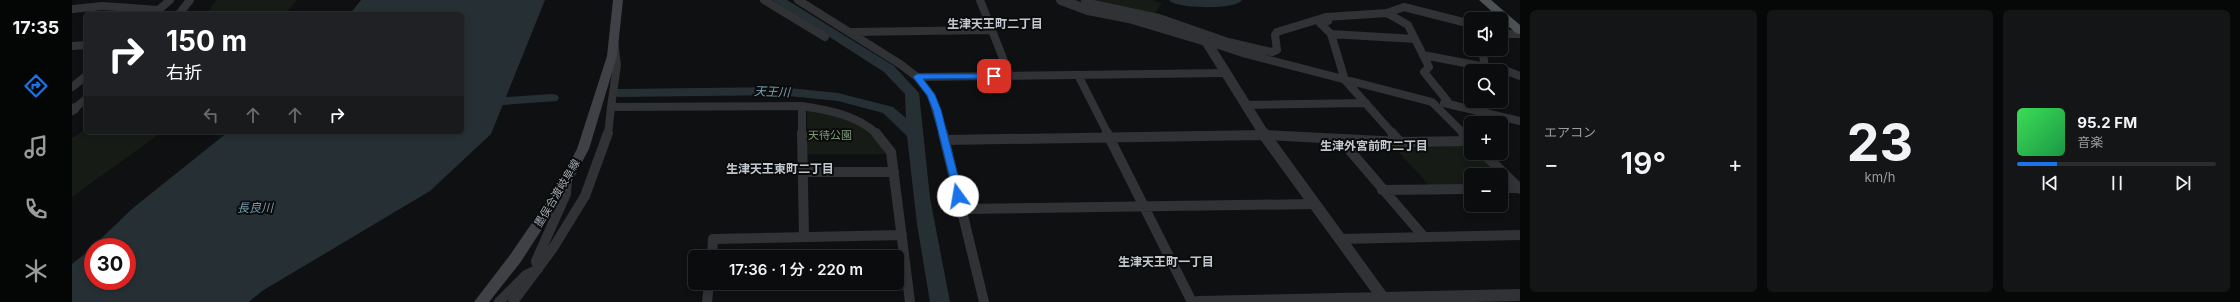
<!DOCTYPE html>
<html lang="ja">
<meta charset="utf-8">
<style>
body{margin:0;font-family:Inter,"Noto Sans JP",sans-serif;background:#141516;color:#f1f3f6;height:100vh;display:flex;flex-direction:column;font-size:15px;white-space:nowrap}
*{box-sizing:border-box;margin:0}
p{font-size:13px;color:#9a9b9d}
.icon{flex:none;width:22px;height:22px;fill:none;stroke:currentColor;stroke-width:2;stroke-linecap:round;stroke-linejoin:round}
.map{position:relative;flex:1;overflow:hidden}
.details{display:flex;flex-direction:column;gap:10px;padding:10px;background:#060707;width:720px}
.details>*{flex:none}
.guide{position:absolute;left:12px;top:12px;width:380px;height:122px;border-radius:6px;box-shadow:0 2px 6px #0003,0 0 0 1px #2b2c2e;background:#202124;color:#fff;overflow:hidden}
.controls{position:absolute;left:1392px;top:12px;display:grid;gap:8px}
.controls a{display:grid;place-items:center;width:44px;height:44px;border-radius:6px;background:#0b0c0d;box-shadow:0 2px 6px #0003,0 0 0 1px #2b2c2e;font-size:20px}
.speed{position:absolute;left:12px;top:238px;display:flex;gap:8px;font-size:20px;font-weight:700;text-align:center}
.speed>*{display:grid;place-content:center;width:52px;height:52px;border-radius:50%;background:#0b0c0d;box-shadow:0 2px 6px #0003,0 0 0 1px #2b2c2e;line-height:1}
.speed .limit{border:6px solid #d22;background:#fff;color:#111}
.pin{position:absolute;display:grid;place-items:center;width:34px;height:34px;color:#fff;margin:-17px;border-radius:8px;box-shadow:0 2px 6px #0006}
.me{position:absolute;width:44px;margin:-22px;rotate:347deg;stroke-linejoin:round;filter:drop-shadow(0 0 3px #0008)}
.turn{display:flex;align-items:center;gap:14px;height:84px;padding:0 16px;font-size:18px}
.turn .icon{width:52px;height:52px;stroke-width:2.5}
.turn b{display:block;font-size:28px;line-height:34px}
.lanes{display:flex;align-items:center;height:38px;padding:0 16px;background:#0003;justify-content:center;gap:20px;direction:ltr}
.lanes .off{opacity:.35}
.big{font-size:30px;font-weight:600;line-height:1.1}
.details .tile{flex:1;display:flex;flex-direction:column;justify-content:center;gap:6px;min-width:0;padding:0 14px;border-radius:6px;background:#141516}
.details .dial{align-items:center;gap:0}
.dial b{font-size:52px;line-height:1}
.song{display:flex;align-items:center;gap:12px}
.cover{width:48px;height:48px;border-radius:6px;background:linear-gradient(135deg,hsl(130 70% 55%),hsl(140 70% 35%))}
.played{height:4px;border-radius:2px;background:linear-gradient(90deg,#1a73e8 20%,#2b2c2e 20%)}
.keys{display:flex;justify-content:space-around;direction:ltr}
.heat{display:flex;justify-content:space-between;align-items:center;font-size:22px;direction:ltr}
.details .tiles{flex:1;display:grid;gap:10px;grid-template-columns:repeat(3,1fr)}
.trip{position:absolute;left:616px;top:250px;width:216px;height:40px;border-radius:6px;background:#0b0c0d;box-shadow:0 2px 6px #0003,0 0 0 1px #2b2c2e;font-weight:600;line-height:40px;text-align:center}
main{display:flex;flex:1;min-height:0}
.menu{display:flex;flex-direction:column;width:72px;justify-content:space-around;align-items:center;background:#040505;color:#9a9b9d}
.menu .icon{width:28px;height:28px}
.menu .current{color:#1a73e8}
.menu b{font-size:18px;color:#f1f3f6}
.map>svg:first-child{display:block}
.green{fill:#161b16}
.water{fill:#263034;fill-rule:evenodd}
.lines{fill:none;stroke-linecap:round;stroke-linejoin:round}
.river{fill:#263034;fill-rule:evenodd}
.minor-far1{stroke:#313236;stroke-width:8}
.minor{stroke:#313236;stroke-width:10}
.tertiary-far1{stroke:#313236;stroke-width:10}
.tertiary{stroke:#313236;stroke-width:12}
.secondary{fill:#3f4146;fill-rule:evenodd}
.primary{fill:#4d5055;fill-rule:evenodd}
.route{fill:#1a73e8;stroke:#114b97}
.labels{text-anchor:middle;stroke-width:4;stroke-linejoin:round;paint-order:stroke}
.park-label{font-size:11px;fill:#7b9d77;stroke:#0b0b0c}
.street-label{font-size:11px;fill:#a1a9b2;stroke:#0b0b0c}
.neighbourhood-label{font-size:12px;font-weight:bold;fill:#c1c7ce;stroke:#0b0b0c}
.water-label{font-size:12px;font-style:italic;fill:#779dae;stroke:#0b0b0c}
</style>
<main>
<nav class="menu">
<b>17:35</b>
<svg class="icon current" aria-label="directions" viewBox="0 0 24 24"><path d="M12 3l9 9-9 9-9-9zM9 14v-3h6M13 9l2 2-2 2"/></svg>
<svg class="icon" aria-label="music" viewBox="0 0 24 24"><path d="M9 18V5l10-2v13"/><circle cx="6" cy="18" r="3"/><circle cx="16" cy="16" r="3"/></svg>
<svg class="icon" aria-label="phone" viewBox="0 0 24 24"><path d="M5 4h4l2 5-3 2q2 4 5 5l2-3 5 2v4C11 20 4 13 5 4z"/></svg>
<svg class="icon" aria-label="climate" viewBox="0 0 24 24"><path d="M12 3v18M4 7l16 10M4 17L20 7"/></svg>
</nav>
<div class="map">
<svg width="1448" height="302" viewBox="0 0 1448 302">
<rect width="100%" height="100%" fill="#0f1011"/>
<path class="green" d="M144,0h81l-12,14h-79z
M1017,0h62l11,3 -8,12z
M735,110c42,10 53,8 81,44h-81z
M14,129v3h76l-90,65v-59z
M1395,143l4,4v6h6l23,22h-29v10h-42l-38,-41z"/>
<path class="water" d="M289,0h184l-54,134 -61,57 -168,100 -13,11h-177v-38l15,-12 46,-44 95,-76h234v-118h-112zM21,247h34v34h-34z"/>
<g class="lines">
<path class="river" d="M700,0h15l107,66 25,27 11,105 20,104h-20l-13,-78 -10,-88 -24,-23 -45,-12 -59,-6 -161,2 -7,-4 7,-4 161,-2 59,6 55,14 13,11 -1,-24 -21,-22z
M1097,0h73c-6,10 -67,9 -73,0z
M480,94l5,1 2,3 -2,3 -95,7v-8z"/>
<path class="minor-far1" d="M692,0l61,37
M726,0l102,64 17,13 14,18 12,39
M908,0l30,76
M1013,0l8,4 66,14 69,24 44,10 5,-2 -2,-15 2,-3 49,-15 61,-4 17,-6 67,17
M0,9l31,-3 55,4
M83,13l15,-13
M1315,13l21,12 21,42 -5,5 25,31
M107,14l11,-14
M1256,21l-9,1 12,12 14,46 48,54
M779,32l140,-2
M1259,34l84,5
M1429,34h19
M542,41l3,24 -6,42 191,-1c26,4 55,9 75,28
M1134,41l40,13 186,48 32,32
M0,46l14,-1
M1410,49l3,18
M1351,55l84,16 13,5
M1006,75l30,59
M845,77l308,-4
M0,87l14,-11
M1372,103l76,18
M1173,105l121,-2
M730,106v28
M3,108l11,-9
M536,134l3,-27"/>
<path class="minor" d="M730,133l2,104
M804,133l15,19 19,150
M871,133l41,169
M1035,133l85,169
M1320,133l8,9
M1391,133l8,8
M1268,139l84,98
M873,140l319,-5 136,7 71,-1
M1411,153l37,36
M732,172h90
M1429,188h19
M1310,190l89,-1
M889,209l354,-5
M1268,239l180,-4
M640,257l1,-18 189,-4
M427,302l27,-27 12,-6 -2,-8 30,-67 1,-14
M441,302l40,-54 32,-52 23,-63
M635,302l2,-19"/>
<path class="tertiary-far1" d="M989,0l27,10 41,8 77,23 58,93
M0,110l3,-2"/>
<path class="tertiary" d="M1191,133l123,169
M1126,302l322,-7"/>
<path class="secondary" d="M541,0h10l-6,56 -28,93 -23,43 -46,71 -31,39h-15l36,-47 46,-67 21,-39 30,-93z"/>
<path class="primary" d="M1407,0h12l29,25v9l-4,-1z"/>
</g>
<path class="route" d="M922,74l4,2 -1,2 -74,1 12,16 6,15 22,86 -5,3 -3,-1 -22,-88 -6,-15 -14,-18 4,-3z"/>
<g class="labels">
<g class="park-label">
<text x="758" y="139">天待公園</text>
</g>
<g class="street-label">
<text transform="translate(485 193) rotate(-59)" y="4">墨俣合渡岐阜線</text>
</g>
<g class="neighbourhood-label">
<text x="923" y="28">生津天王町二丁目</text>
<text x="1302" y="150">生津外宮前町二丁目</text>
<text x="708" y="173">生津天王東町二丁目</text>
<text x="1094" y="266">生津天王町一丁目</text>
</g>
<g class="water-label">
<text transform="translate(700 92) rotate(2)" y="4">天王川</text>
<text x="183" y="212">長良川</text>
</g>
</g>
</svg>
<div class="controls">
<a><svg class="icon" aria-label="sound" viewBox="0 0 24 24"><path d="M4 9h4l5-4v14l-5-4H4zM17 9q2 3 0 6"/></svg></a>
<a><svg class="icon" aria-label="search" viewBox="0 0 24 24"><circle cx="10" cy="10" r="6"/><path d="M15 15l6 6"/></svg></a>
<a>+</a>
<a>−</a>
</div>
<div class="speed"><div class="limit">30</div></div>
<div class="pin" style="left:922px;top:76px;background:#d93025"><svg class="icon" aria-label="arrive" viewBox="0 0 24 24"><path d="M6 21V4h12l-3 4 3 4H6"/></svg></div>
<svg class="me" style="left:886px;top:196px" viewBox="-20 -20 40 40"><circle r="19" fill="#fff"/><path d="M0-13L10 11 0 6-10 11z" fill="#1a73e8"/></svg>
<div class="trip">17:36 · 1 分 · 220 m</div>
<div class="guide">
<div class="turn"><svg class="icon" aria-label="right" viewBox="0 0 24 24"><path d="M7 20v-9h11M14 6l5 5-5 5"/></svg><div><b>150 m</b>右折</div></div>
<div class="lanes"><svg class="icon off" aria-label="left" viewBox="0 0 24 24"><path d="M17 20v-9H6M10 6l-5 5 5 5"/></svg><svg class="icon off" aria-label="ahead" viewBox="0 0 24 24"><path d="M12 20V5M6 11l6-6 6 6"/></svg><svg class="icon off" aria-label="ahead" viewBox="0 0 24 24"><path d="M12 20V5M6 11l6-6 6 6"/></svg><svg class="icon" aria-label="right" viewBox="0 0 24 24"><path d="M7 20v-9h11M14 6l5 5-5 5"/></svg></div>
</div>
</div>
<section class="details">
<div class="tiles">
<div class="tile"><p>エアコン</p>
<div class="heat"><a>−</a><b class="big">19°</b><a>+</a></div>
</div>
<div class="tile dial"><b>23</b><p>km/h</p></div>
<div class="tile">
<div class="song"><i class="cover"></i><div><b>95.2 FM</b><p>音楽</p></div></div>
<div class="played"></div>
<div class="keys"><svg class="icon" aria-label="previous" viewBox="0 0 24 24"><path d="M18 5L8 12l10 7zM5 5v14"/></svg><svg class="icon" aria-label="pause" viewBox="0 0 24 24"><path d="M8 5v14M16 5v14"/></svg><svg class="icon" aria-label="next" viewBox="0 0 24 24"><path d="M6 5l10 7-10 7zM19 5v14"/></svg></div>
</div>
</div>
</section>
</main>
